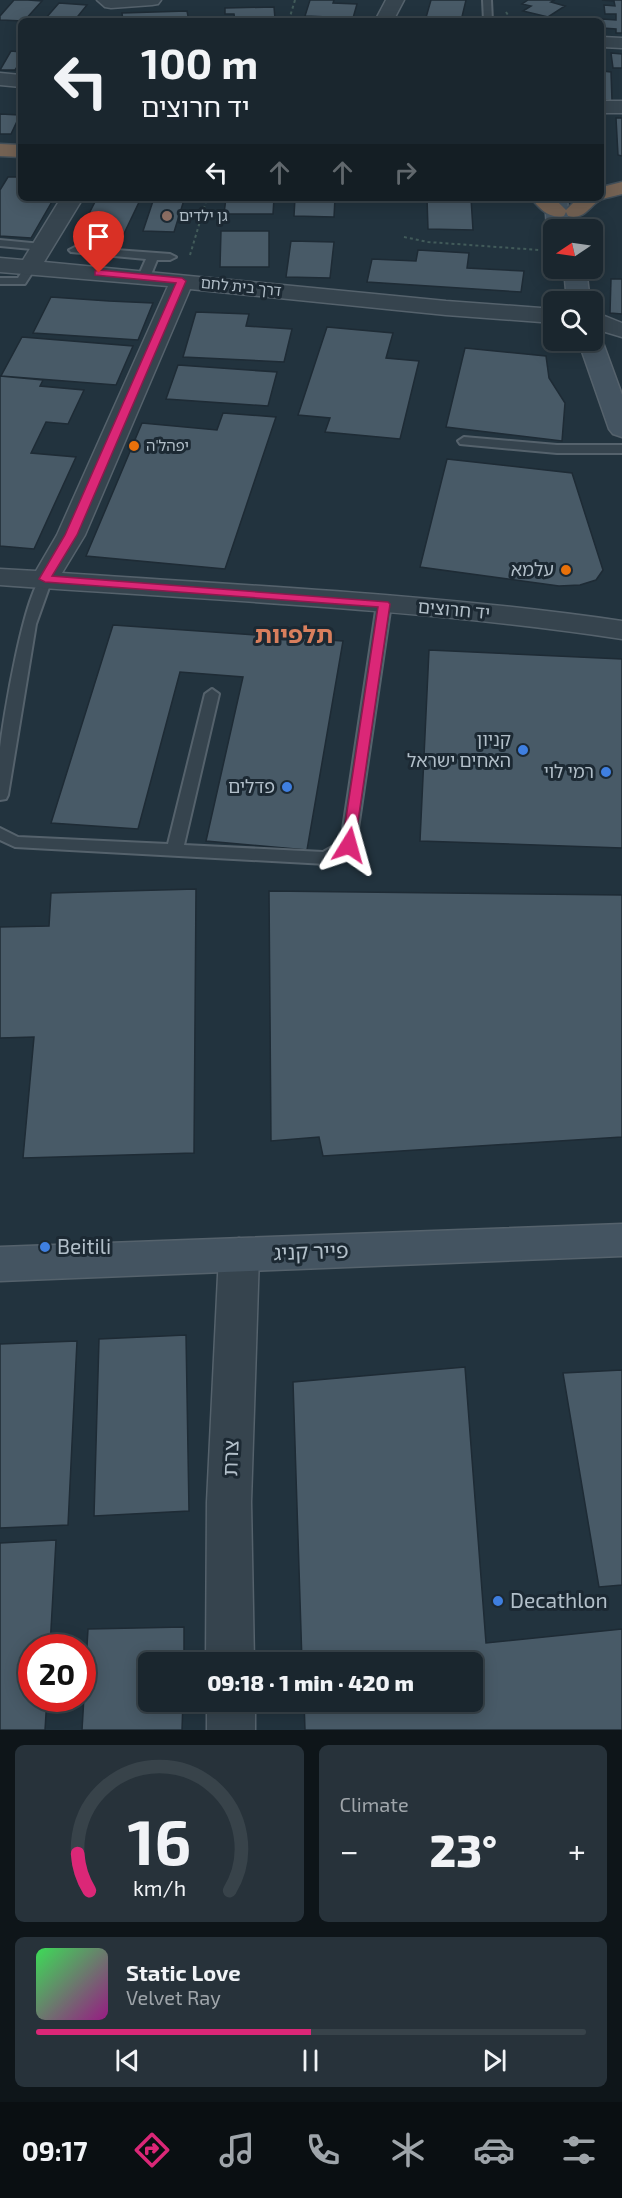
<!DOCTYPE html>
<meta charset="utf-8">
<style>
body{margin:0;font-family:"Exo 2","Noto Sans Hebrew",sans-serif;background:#27323a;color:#f1f3f6;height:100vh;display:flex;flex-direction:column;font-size:22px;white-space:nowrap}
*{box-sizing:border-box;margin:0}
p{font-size:20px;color:#9fa5aa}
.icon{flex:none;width:33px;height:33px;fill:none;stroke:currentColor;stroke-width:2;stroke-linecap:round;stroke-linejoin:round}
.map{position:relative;height:1730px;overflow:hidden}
.sheet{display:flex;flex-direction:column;gap:15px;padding:15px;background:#0e1519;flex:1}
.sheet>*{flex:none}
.guide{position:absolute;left:18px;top:18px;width:586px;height:183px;border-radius:9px;box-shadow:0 3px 15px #0003,0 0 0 2px #38434a;background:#1a262e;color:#f1f3f6;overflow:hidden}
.needle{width:39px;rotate:257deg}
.tools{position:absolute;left:543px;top:219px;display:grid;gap:12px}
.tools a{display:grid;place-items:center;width:60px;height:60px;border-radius:9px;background:#1a262e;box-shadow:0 3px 15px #0003,0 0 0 2px #38434a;font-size:30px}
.speed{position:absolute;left:18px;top:1634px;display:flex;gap:12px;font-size:30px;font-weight:700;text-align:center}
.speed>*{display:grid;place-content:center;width:78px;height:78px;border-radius:50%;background:#1a262e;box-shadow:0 3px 15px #0003,0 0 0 2px #38434a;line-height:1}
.speed .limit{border:9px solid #d22;background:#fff;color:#111}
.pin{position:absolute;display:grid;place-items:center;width:51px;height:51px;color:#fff;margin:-62px -26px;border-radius:50% 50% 50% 0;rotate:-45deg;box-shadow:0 0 6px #0007}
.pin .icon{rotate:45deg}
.me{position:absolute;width:66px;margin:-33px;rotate:8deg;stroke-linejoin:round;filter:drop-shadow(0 0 4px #0008)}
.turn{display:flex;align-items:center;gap:21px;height:126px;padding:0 24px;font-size:27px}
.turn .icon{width:78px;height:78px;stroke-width:2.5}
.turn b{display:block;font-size:42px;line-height:51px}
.lanes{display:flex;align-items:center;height:57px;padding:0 24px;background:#0003;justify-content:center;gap:30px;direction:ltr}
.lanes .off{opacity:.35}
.big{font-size:45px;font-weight:800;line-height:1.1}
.sheet .card{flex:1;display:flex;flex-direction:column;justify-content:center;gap:9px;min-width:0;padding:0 21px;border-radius:9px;background:#27323a}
.sheet .dial{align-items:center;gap:0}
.dial svg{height:156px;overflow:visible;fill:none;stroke:#38434a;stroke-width:7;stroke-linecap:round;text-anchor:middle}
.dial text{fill:#f1f3f6;stroke:none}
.song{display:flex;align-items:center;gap:18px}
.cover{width:72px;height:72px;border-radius:9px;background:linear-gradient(135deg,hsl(130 70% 55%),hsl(310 70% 35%))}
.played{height:6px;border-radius:3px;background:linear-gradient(90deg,#db2777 50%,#38434a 50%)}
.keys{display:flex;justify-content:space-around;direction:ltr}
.heat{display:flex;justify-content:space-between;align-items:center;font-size:33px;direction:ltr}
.sheet .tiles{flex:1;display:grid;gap:15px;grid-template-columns:1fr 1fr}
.card:last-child{grid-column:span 2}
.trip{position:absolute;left:138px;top:1652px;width:345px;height:60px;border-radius:9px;background:#1a262e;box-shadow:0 3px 15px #0003,0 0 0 2px #38434a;font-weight:800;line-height:60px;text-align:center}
.menu{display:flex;height:96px;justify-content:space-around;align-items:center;background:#0a0f12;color:#9fa5aa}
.menu .icon{width:42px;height:42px}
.menu .active{color:#db2777}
.menu b{font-size:27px;color:#f1f3f6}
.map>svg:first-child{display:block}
.green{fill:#243f3e}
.building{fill:#485a67;stroke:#1e2b35;stroke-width:1.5}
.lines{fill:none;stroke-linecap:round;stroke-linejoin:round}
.lane-casing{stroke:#55626c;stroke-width:4}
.street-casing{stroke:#55626c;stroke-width:3}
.secondary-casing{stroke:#55626c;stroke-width:3}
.highway-casing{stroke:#424f59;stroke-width:3}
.path{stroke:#425b5a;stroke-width:2;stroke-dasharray:3 3;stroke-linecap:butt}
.lane{fill:#36444e;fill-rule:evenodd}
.street{fill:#36444e;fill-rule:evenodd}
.secondary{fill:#445461;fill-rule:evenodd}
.highway{fill:#746253;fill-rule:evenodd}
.route{fill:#db2777;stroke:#8e194d;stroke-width:1.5}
.education-dot{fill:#8d6e63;stroke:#1c2933;stroke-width:2}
.food-dot{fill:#e8710a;stroke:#1c2933;stroke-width:2}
.shop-dot{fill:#3f7fe0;stroke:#1c2933;stroke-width:2}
.labels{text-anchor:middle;stroke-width:6;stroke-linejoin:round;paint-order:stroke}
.far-poi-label{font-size:15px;fill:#b2bfc9;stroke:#1c2933;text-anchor:start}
.far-street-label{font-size:15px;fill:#b2bfc9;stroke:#1c2933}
.poi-label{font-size:18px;fill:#b2bfc9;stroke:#1c2933;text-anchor:end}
.street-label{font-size:18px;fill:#b2bfc9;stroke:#1c2933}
.near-poi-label{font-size:21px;fill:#b2bfc9;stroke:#1c2933;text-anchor:start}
.near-street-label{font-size:21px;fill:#b2bfc9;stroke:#1c2933}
.district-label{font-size:24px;font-weight:bold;fill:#d97f5d;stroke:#1c2933}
</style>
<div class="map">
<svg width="622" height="1730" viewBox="0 0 622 1730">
<rect width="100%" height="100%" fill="#22333e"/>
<path class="green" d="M500,16l96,3v2h-96z"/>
<path class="building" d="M14,0h14l14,1 -18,20 -24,-1v-4z
M310,0h24l-1,3 24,1 -4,14 -48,-2z
M431,0h35l-5,21h-36z
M528,0h27l-4,2 14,4 -17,11 -25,-6 8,-5 -9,-2z
M602,0h20v33h-6v-4l-14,-1v-9l14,1v-6h-11l-1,-9 11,1 -1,-5z
M59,3l28,2 -13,16 -29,-2z
M274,7l1,12h-15v2h-25l-1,-7h-9v-6z
M187,11l2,10h-66l-1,-8z
M11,51l10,1v15h-4l-2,3h-15z
M611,53l11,1v14h-9z
M602,71l9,1 1,29 -10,-1z
M0,114l20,1 -9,19h-11z
M616,118h6v38l-4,-1z
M8,177h13v21h33l-23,40 -31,-2v-46z
M97,198h44l-23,48 -44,-3z
M154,198l30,2 -10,32 -31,-1z
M226,198h48l-1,16h-49z
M295,198h40l-1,19 -40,-1z
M427,198h44l2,32 -45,-1z
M221,231h48v36h-49z
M291,241l43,1 -4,36 -44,-1z
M418,250l51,3 -2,15 57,3 -3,21 -154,-10 5,-23 44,2z
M611,279h11v35l-12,-1z
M51,297l58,4 44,2 -15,37 -105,-7z
M196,312l53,2 -3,12 46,3 -8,33 -101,-5z
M327,327l66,6 -7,25 33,3 -19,78 -75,-7 5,-14 -32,-3z
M22,337l111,9 -17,39 -115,-9z
M465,348l81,8 3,22 16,25 -3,38 -116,-14z
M178,365l99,7 -9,34 -102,-7z
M0,376l43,4 -3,6 44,4 -16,34 -22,-2 -15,31 45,4 -42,92 -34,-3z
M223,413l53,4 -51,152 -139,-13 56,-133 75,7z
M447,459l125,14 31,97 -7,10 -16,5 -21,1 -139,-19z
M113,625l230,16 -36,209 -101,-9 37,-164 -63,-5 -42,157 -87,-6z
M429,650l193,9v189l-202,-7z
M196,889l-2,264 -171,5 11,-121 -34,1v-111l49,-1 2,-33z
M269,891l353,4v242l-299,19 -4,-19 -48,4z
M186,1335l3,176 -95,5 5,-177z
M77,1341l-9,184 -68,3v-184z
M465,1367l21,276 136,-14v101h-317l-1,-29h168v-39h-170l-9,-280z
M622,1370v215l-23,2 -36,-214z
M56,1540l-6,107h-18v51h15l-2,32h-45v-187z
M184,1627v35h-36v39h35l-1,29h-100l6,-101z"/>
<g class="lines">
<g class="lane-casing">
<path id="lane" d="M483,0h8l1,21h-8z
M0,240l42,4 5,3 -5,3 -42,-4z
M75,247l95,7 6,3 -6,3h-13l-7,17 -6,3 -6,-3 8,-18 -75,-7 -2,-2z
M30,264l6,3 -11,17h-25v-6h18l8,-13z
M464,437l93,8h65v8h-65l-97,-9 -2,-3z
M45,575l7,4 -16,45 -28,171 -2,4 -6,1c0,-16 0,-34 0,-50 2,-25 26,-170 45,-175z
M384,600l7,4 -36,245 -29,15 -311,-17 -15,-7v-12l18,9 150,7 37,-150 7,-5 7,5 -35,151 139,7 18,-10 36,-238z"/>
</g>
<g class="street-casing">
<path id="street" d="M97,0h64l-3,4 -6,1 -41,3 -6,-1z
M386,0h18l-11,21h-18z
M602,37l20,1v10l-20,-1z
M0,73l21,2v12l-21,-2z
M602,101h20v12h-20z
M61,198h22l-39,64 402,39 108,8v14l-108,-8 -256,-26 -105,246 -23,38c187,13 375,21 560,48v18c-205,-31 -415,-39 -622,-54v-16l36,2 21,-36 111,-249 -168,-14v-14l23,2z
M592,311l30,12v14l-30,-9z
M239,1238l14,5 6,12 -8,247 3,160h-48l1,-160 12,-247 6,-12z
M207,1701h48v29h-48z"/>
</g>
<g class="secondary-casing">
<path id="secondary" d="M545,198h22l2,32h-15v5h-4l-3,-5z
M564,268h22l4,34h-23z
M592,334l6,1 4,5 20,55v42l-9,-3 -4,-5 -31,-89h14z
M622,1224v32l-622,25v-34z"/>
</g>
<g class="highway-casing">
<path id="highway" d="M0,144l21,1v12l-21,-1z
M622,182v12c-6,2 -14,3 -20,5 -13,6 -16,21 -34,17l-2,-4 -2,4c-15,3 -24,-7 -33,-18h23l12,12 12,-12h24v-11z"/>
</g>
<path class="path" d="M295,0l-6,20 11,1
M506,12l6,9
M404,237l24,5 125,9
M190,255l17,-57"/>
<use href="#lane" class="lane"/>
<use href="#street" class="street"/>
<use href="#secondary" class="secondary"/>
<use href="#highway" class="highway"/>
</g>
<path class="route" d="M99,270l83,8 4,3 -109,254 -25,41 336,26 2,2 -36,244 -5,2 -7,-5 36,-238 -333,-25 -6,-3 26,-44 111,-252 -81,-8v-4z"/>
<circle class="education-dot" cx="167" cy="216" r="6"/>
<g class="food-dot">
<circle cx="134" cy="446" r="6"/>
<circle cx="566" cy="570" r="6"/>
</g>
<g class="shop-dot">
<circle cx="523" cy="750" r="6"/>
<circle cx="606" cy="772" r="6"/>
<circle cx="287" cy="787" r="6"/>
<circle cx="45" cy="1247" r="6"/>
<circle cx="498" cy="1601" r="6"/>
</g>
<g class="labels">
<g class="far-poi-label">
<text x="179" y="221">גן ילדים</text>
<text x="146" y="451">יפהל'ה</text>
</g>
<g class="far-street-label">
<text transform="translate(241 287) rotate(6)" y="5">דרך בית לחם</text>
</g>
<g class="poi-label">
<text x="554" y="576">עלמא</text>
<text x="511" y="746">קניון<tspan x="511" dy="21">האחים ישראל</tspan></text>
<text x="594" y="778">רמי לוי</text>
<text x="275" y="793">פדלים</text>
</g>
<g class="street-label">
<text transform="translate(454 610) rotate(5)" y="6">יד חרוצים</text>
</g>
<g class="near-poi-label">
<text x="57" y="1254">Beitili</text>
<text x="510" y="1608">Decathlon</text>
</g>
<g class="near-street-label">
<text transform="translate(311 1252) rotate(-2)" y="7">פייר קניג</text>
<text transform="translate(231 1458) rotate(-88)" y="7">צרת</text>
</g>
<g class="district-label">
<text x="294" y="643">תלפיות</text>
</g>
</g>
</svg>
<div class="tools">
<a><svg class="needle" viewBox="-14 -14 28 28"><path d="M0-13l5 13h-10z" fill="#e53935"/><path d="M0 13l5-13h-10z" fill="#9fa5aa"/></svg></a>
<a><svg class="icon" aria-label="search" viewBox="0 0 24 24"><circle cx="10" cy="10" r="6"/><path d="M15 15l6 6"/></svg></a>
</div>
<div class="speed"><div class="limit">20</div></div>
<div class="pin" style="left:99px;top:273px;background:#d93025"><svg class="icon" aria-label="arrive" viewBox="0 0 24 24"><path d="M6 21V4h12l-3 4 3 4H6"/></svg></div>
<svg class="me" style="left:349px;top:845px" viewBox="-20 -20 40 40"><path d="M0-17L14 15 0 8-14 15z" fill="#db2777" stroke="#fff" stroke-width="4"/></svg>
<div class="trip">09:18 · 1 min · 420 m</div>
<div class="guide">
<div class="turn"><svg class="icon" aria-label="left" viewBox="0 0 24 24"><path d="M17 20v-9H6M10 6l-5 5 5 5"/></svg><div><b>100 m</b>יד חרוצים</div></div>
<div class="lanes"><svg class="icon" aria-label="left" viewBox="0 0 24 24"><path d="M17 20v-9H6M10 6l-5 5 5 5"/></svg><svg class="icon off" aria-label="ahead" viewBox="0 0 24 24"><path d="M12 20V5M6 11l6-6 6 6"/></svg><svg class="icon off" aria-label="ahead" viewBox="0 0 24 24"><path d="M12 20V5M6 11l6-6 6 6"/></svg><svg class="icon off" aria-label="right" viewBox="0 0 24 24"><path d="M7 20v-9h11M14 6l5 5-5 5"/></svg></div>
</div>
</div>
<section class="sheet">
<div class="tiles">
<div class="card dial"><svg viewBox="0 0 100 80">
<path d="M14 69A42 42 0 1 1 86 69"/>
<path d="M14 69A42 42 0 0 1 8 50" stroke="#db2777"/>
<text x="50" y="56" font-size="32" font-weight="700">16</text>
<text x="50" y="72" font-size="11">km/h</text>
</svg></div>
<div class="card"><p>Climate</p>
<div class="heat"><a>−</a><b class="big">23°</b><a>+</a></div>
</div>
<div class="card">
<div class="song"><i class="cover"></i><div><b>Static Love</b><p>Velvet Ray</p></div></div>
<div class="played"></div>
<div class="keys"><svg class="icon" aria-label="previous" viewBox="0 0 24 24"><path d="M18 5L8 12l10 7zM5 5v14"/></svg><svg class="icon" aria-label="pause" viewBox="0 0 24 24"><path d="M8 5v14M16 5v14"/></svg><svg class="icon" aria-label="next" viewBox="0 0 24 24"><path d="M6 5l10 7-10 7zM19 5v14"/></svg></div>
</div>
</div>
</section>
<nav class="menu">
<b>09:17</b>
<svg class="icon active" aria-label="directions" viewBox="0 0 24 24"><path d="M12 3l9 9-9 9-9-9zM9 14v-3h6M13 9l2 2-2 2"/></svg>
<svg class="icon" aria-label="music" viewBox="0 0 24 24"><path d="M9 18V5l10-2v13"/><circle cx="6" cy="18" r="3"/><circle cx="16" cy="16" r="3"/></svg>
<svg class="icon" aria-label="phone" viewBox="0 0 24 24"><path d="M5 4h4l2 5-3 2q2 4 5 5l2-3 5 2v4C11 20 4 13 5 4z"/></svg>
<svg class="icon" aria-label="climate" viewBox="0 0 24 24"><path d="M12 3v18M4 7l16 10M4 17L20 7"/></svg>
<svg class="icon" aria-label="car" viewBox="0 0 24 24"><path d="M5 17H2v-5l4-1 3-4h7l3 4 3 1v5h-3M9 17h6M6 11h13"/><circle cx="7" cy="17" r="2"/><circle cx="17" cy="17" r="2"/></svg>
<svg class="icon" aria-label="filters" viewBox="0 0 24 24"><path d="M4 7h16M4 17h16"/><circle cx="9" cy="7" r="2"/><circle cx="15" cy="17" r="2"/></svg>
</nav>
